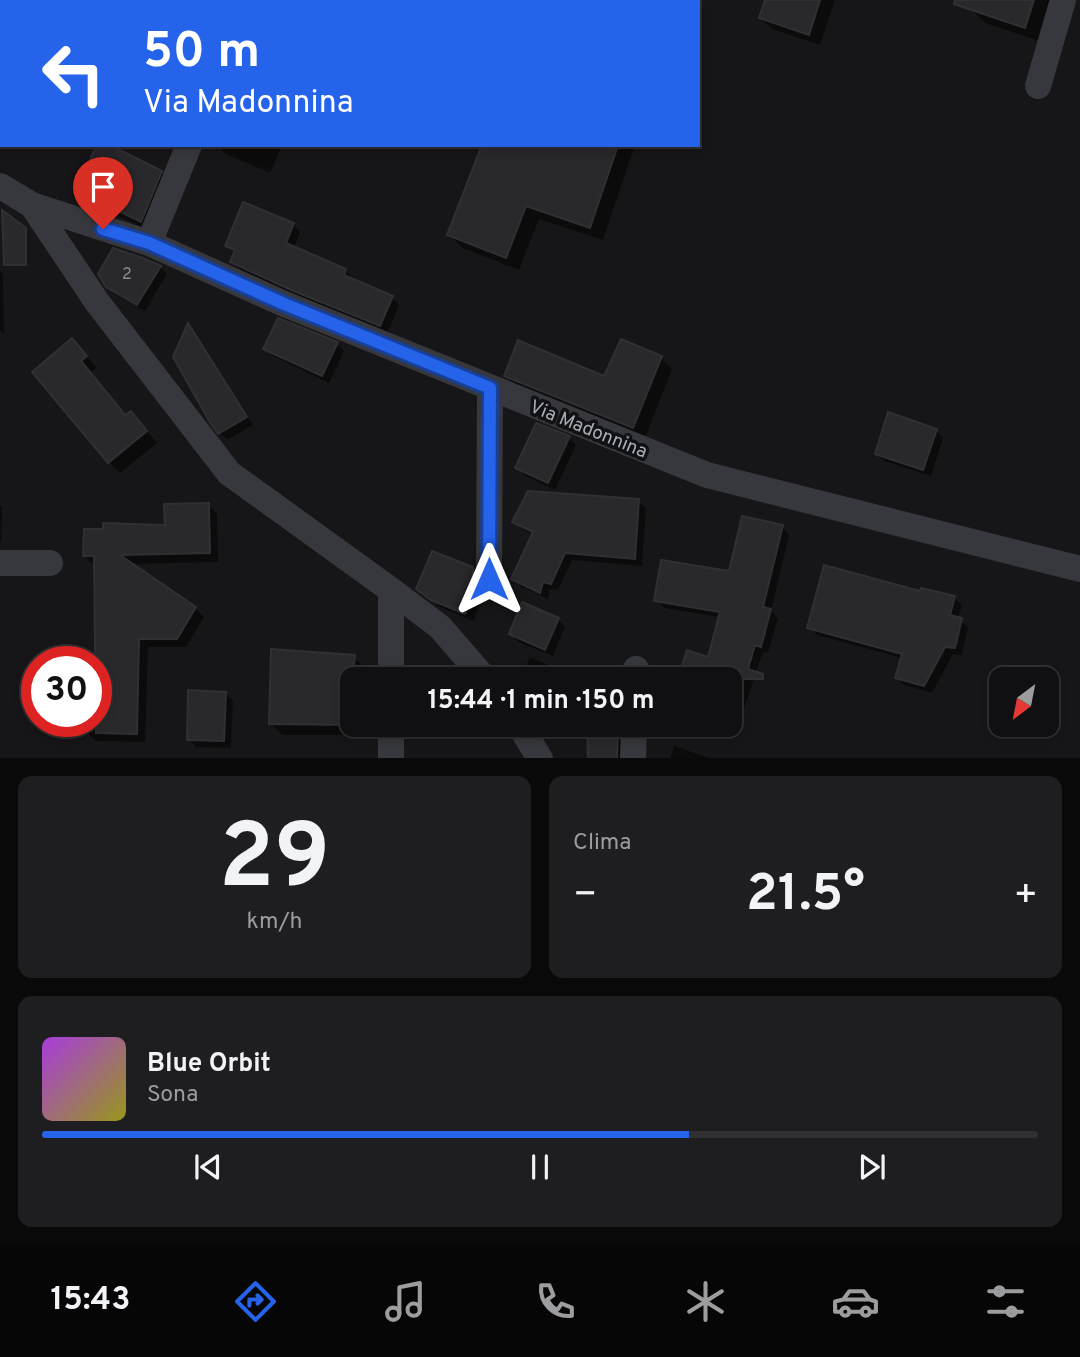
<!DOCTYPE html>
<html lang="it">
<meta charset="utf-8">
<style>
body{margin:0;font-family:Overpass,sans-serif;background:#1e1e20;color:#f1f3f6;height:100vh;display:flex;flex-direction:column;font-size:26px;white-space:nowrap}
*{box-sizing:border-box;margin:0}
p{font-size:23px;color:#9c9d9f}
.icon{flex:none;width:38px;height:38px;fill:none;stroke:currentColor;stroke-width:2;stroke-linecap:round;stroke-linejoin:round}
.map{position:relative;height:758px;overflow:hidden}
.side{display:flex;flex-direction:column;gap:18px;padding:18px;background:#09090a;flex:1}
.side>*{flex:none}
.top-card{position:absolute;left:0px;top:0px;width:700px;height:147px;box-shadow:0 4px 10px #0003,0 0 0 2px #303032;background:#2563eb;color:#fff;overflow:hidden}
.needle{width:46px;rotate:212deg}
.buttons{position:absolute;left:989px;top:667px;display:grid;gap:14px}
.buttons a{display:grid;place-items:center;width:70px;height:70px;border-radius:14px;background:#101012;box-shadow:0 4px 10px #0003,0 0 0 2px #303032;font-size:35px}
.speed{position:absolute;left:21px;top:646px;display:flex;gap:14px;font-size:35px;font-weight:700;text-align:center}
.speed>*{display:grid;place-content:center;width:91px;height:91px;border-radius:50%;background:#101012;box-shadow:0 4px 10px #0003,0 0 0 2px #303032;line-height:1}
.speed .limit{border:10px solid #d22;background:#fff;color:#111}
.pin{position:absolute;display:grid;place-items:center;width:60px;height:60px;color:#fff;margin:-72px -30px;border-radius:50% 50% 50% 0;rotate:-45deg;box-shadow:0 0 7px #0007}
.pin .icon{rotate:45deg}
.me{position:absolute;width:77px;margin:-38px;rotate:0deg;stroke-linejoin:round;filter:drop-shadow(0 0 5px #0008)}
.turn{display:flex;align-items:center;gap:24px;height:147px;padding:0 28px;font-size:32px}
.turn .icon{width:91px;height:91px;stroke-width:2.5}
.turn b{display:block;font-size:49px;line-height:60px}
.big{font-size:52px;font-weight:700;line-height:1.1}
.side .tile{flex:1;display:flex;flex-direction:column;justify-content:center;gap:10px;min-width:0;padding:0 24px;border-radius:14px;background:#1e1e20}
.side .dial{align-items:center;gap:0}
.dial b{font-size:91px;line-height:1}
.song{display:flex;align-items:center;gap:21px}
.cover{width:84px;height:84px;border-radius:10px;background:linear-gradient(135deg,hsl(280 70% 55%),hsl(60 70% 35%))}
.played{height:7px;border-radius:4px;background:linear-gradient(90deg,#2563eb 65%,#303032 65%)}
.keys{display:flex;justify-content:space-around;direction:ltr}
.heat{display:flex;justify-content:space-between;align-items:center;font-size:38px;direction:ltr}
.side .tiles{flex:1;display:grid;gap:18px;grid-template-columns:1fr 1fr}
.tile:last-child{grid-column:span 2}
.trip{position:absolute;left:340px;top:667px;width:402px;height:70px;border-radius:14px;background:#101012;box-shadow:0 4px 10px #0003,0 0 0 2px #303032;font-weight:700;line-height:70px;text-align:center}
.tab-bar{display:flex;height:112px;justify-content:space-around;align-items:center;background:#060607;color:#9c9d9f}
.tab-bar .icon{width:49px;height:49px}
.tab-bar .selected{color:#2563eb}
.tab-bar b{font-size:32px;color:#f1f3f6}
.map>svg:first-child{display:block}
.shadow{fill:#0007}
.building{fill:#29292c;stroke:#303034;stroke-width:2}
.lines{fill:none;stroke-linecap:round;stroke-linejoin:round}
.minor{stroke:#37383d;stroke-width:26}
.route-casing{stroke:#184099;stroke-width:18}
.route{stroke:#2563eb;stroke-width:12}
.labels{text-anchor:middle;stroke-width:7;stroke-linejoin:round;paint-order:stroke}
.number-label{font-size:16px;fill:#888b94}
.street-label{font-size:19px;fill:#a8adb8;stroke:#111113}
</style>
<div class="map">
<svg width="1080" height="759" viewBox="0 0 1080 759">
<rect width="100%" height="100%" fill="#161618"/>
<path class="shadow" d="M33,0h68l-1,2h-68z
M373,0h124v2h-119z
M766,0h69l-15,45 -48,-16 -12,-11z
M973,0h80l-14,41 -54,-18 -15,-15z
M219,145h63l-12,28 -44,-19 -8,-7z
M484,145h151l-32,95 -64,-21 -20,51 -56,-22 -14,-13z
M161,172l11,11 -20,49 -64,-31 -11,-12z
M293,224l7,8 -6,16 51,23 8,7 -1,2 40,17 7,8 -11,27 -87,-35 -61,-28 -8,-7 4,-9 -9,-8z
M160,267l7,7 -22,37 -30,-17 -8,-8z
M0,271l3,3 1,60 -4,-4z
M188,326l7,7 58,92 -26,15 -7,-8z
M337,344l7,7 -15,32 -56,-27 -8,-7z
M83,352l14,16 -7,5 36,43 5,-3 26,30 -37,30 -11,-11 -75,-90z
M661,358l11,11 -27,69 -128,-51 -11,-12 99,4z
M936,430l7,8 -12,38 -47,-15 -7,-7z
M569,438l7,7 -21,45 -31,-15 -7,-8z
M638,501l8,7 -4,58 -70,-6 -14,30 -8,-1 -2,10 -28,-13 -7,-8 21,-43 -12,-6 -8,-8z
M0,505l2,2 -1,35h-1z
M208,505l9,9 1,48 -89,2 66,44 9,9 -18,30h-38l-3,95 -49,-1 -9,-9v-11h9v-157h-3l-9,-8 83,-29z
M782,527l7,8 -18,76 7,7 -10,35 -5,-1 -21,63 -12,-4v-32h-45l-4,-4 28,-16 12,-42 -57,-9 -8,-8 75,-27z
M472,568l8,8v12l3,8 -10,25 -33,-14 -22,-18z
M922,593l32,5 8,7 -4,14 10,8 -6,28 -9,-1 -21,39 -28,-8 -7,-8 5,-19 -85,-23 -8,-8z
M558,619l7,8 -12,29 -35,-14 -7,-8z
M354,657l11,11v11h-13v45h10v11h-80l-11,-12z
M530,657l31,14 7,8h-47z
M225,693l8,8 -2,47 -35,-1 -8,-8z
M589,724h38l-3,35h-35z
M674,746l38,13h-42z"/>
<path class="building" d="M765,0h55l-11,35 -50,-17z
M955,0h79l-9,28 -71,-24z
M97,145h13l52,26 -21,51 -66,-32z
M482,145h136l-28,83 -64,-22 -20,52 -59,-23z
M243,202l51,21 -8,20 60,26 -2,6 49,21 -13,30 -89,-36 -61,-28 5,-12 -10,-4z
M2,210l24,18v37h-22z
M113,248l30,10 18,8 -24,39 -31,-18 -8,-13z
M278,318l60,24 -16,34 -59,-27z
M188,323l59,94 -29,17 -7,-10 -38,-67z
M72,338l15,18 -6,5 44,54 6,-4 16,20 -39,32 -76,-91z
M621,339l41,17 -29,72 -129,-52 14,-36 86,36z
M888,412l49,17 -14,41 -48,-16z
M536,423l34,13 -22,47 -33,-15z
M528,491l111,8 -4,60 -70,-6 -14,31 -8,-2 -3,11 -29,-14 22,-47 -21,-10z
M209,503l1,50 -90,2 76,52 -19,32h-38l-2,95 -41,-1 -2,-177h-11l1,-27h19v-6l62,2 -1,-21z
M742,516l41,9 -20,82 8,2 -10,38 -6,-2 -7,24 15,5v5h-71l-13,-4 8,-25 21,7 12,-45 -66,-11 7,-41 68,11z
M432,551l41,16v13l3,8 -11,26 -34,-14 -15,-11z
M824,565l96,26 1,-3 34,8 -5,19 12,3 -7,30 -10,-1 -21,39 -29,-8 7,-24 -95,-26z
M522,602l37,16 -14,32 -36,-16z
M271,649l84,6 -2,24h-1l-1,46 -82,-1z
M188,690l38,2 -2,49 -37,-1z
M587,724h31l-1,35h-29z"/>
<g class="lines">
<path class="minor" d="M249,2l1,-2
M1038,86l25,-86
M0,186l32,19 117,38 133,60 425,172 373,94
M32,205l65,97 132,171 162,117v89
M149,243l40,-98
M0,563h50
M489,579l1,-191
M391,590l49,37 45,52
M636,679v-10
M519,724l21,35
M391,759v-35
M633,759l1,-35"/>
</g>
<g class="lines">
<g class="route-casing">
<path id="route" d="M103,229l46,14 133,60 208,85 -1,191"/>
</g>
<use href="#route" class="route"/>
</g>
<g class="labels">
<g class="number-label">
<text x="127" y="279">2</text>
</g>
<g class="street-label">
<text transform="translate(589 428) rotate(22)" y="7">Via Madonnina</text>
</g>
</g>
</svg>
<div class="buttons">
<a><svg class="needle" viewBox="-14 -14 28 28"><path d="M0-13l5 13h-10z" fill="#e53935"/><path d="M0 13l5-13h-10z" fill="#9c9d9f"/></svg></a>
</div>
<div class="speed"><div class="limit">30</div></div>
<div class="pin" style="left:103px;top:229px;background:#d93025"><svg class="icon" aria-label="arrive" viewBox="0 0 24 24"><path d="M6 21V4h12l-3 4 3 4H6"/></svg></div>
<svg class="me" style="left:489px;top:579px" viewBox="-20 -20 40 40"><path d="M0-17L14 15 0 8-14 15z" fill="#2563eb" stroke="#fff" stroke-width="4"/></svg>
<div class="trip">15:44 · 1 min · 150 m</div>
<div class="top-card">
<div class="turn"><svg class="icon" aria-label="left" viewBox="0 0 24 24"><path d="M17 20v-9H6M10 6l-5 5 5 5"/></svg><div><b>50 m</b>Via Madonnina</div></div>
</div>
</div>
<section class="side">
<div class="tiles">
<div class="tile dial"><b>29</b><p>km/h</p></div>
<div class="tile"><p>Clima</p>
<div class="heat"><a>−</a><b class="big">21.5°</b><a>+</a></div>
</div>
<div class="tile">
<div class="song"><i class="cover"></i><div><b>Blue Orbit</b><p>Sona</p></div></div>
<div class="played"></div>
<div class="keys"><svg class="icon" aria-label="previous" viewBox="0 0 24 24"><path d="M18 5L8 12l10 7zM5 5v14"/></svg><svg class="icon" aria-label="pause" viewBox="0 0 24 24"><path d="M8 5v14M16 5v14"/></svg><svg class="icon" aria-label="next" viewBox="0 0 24 24"><path d="M6 5l10 7-10 7zM19 5v14"/></svg></div>
</div>
</div>
</section>
<nav class="tab-bar">
<b>15:43</b>
<svg class="icon selected" aria-label="directions" viewBox="0 0 24 24"><path d="M12 3l9 9-9 9-9-9zM9 14v-3h6M13 9l2 2-2 2"/></svg>
<svg class="icon" aria-label="music" viewBox="0 0 24 24"><path d="M9 18V5l10-2v13"/><circle cx="6" cy="18" r="3"/><circle cx="16" cy="16" r="3"/></svg>
<svg class="icon" aria-label="phone" viewBox="0 0 24 24"><path d="M5 4h4l2 5-3 2q2 4 5 5l2-3 5 2v4C11 20 4 13 5 4z"/></svg>
<svg class="icon" aria-label="climate" viewBox="0 0 24 24"><path d="M12 3v18M4 7l16 10M4 17L20 7"/></svg>
<svg class="icon" aria-label="car" viewBox="0 0 24 24"><path d="M5 17H2v-5l4-1 3-4h7l3 4 3 1v5h-3M9 17h6M6 11h13"/><circle cx="7" cy="17" r="2"/><circle cx="17" cy="17" r="2"/></svg>
<svg class="icon" aria-label="filters" viewBox="0 0 24 24"><path d="M4 7h16M4 17h16"/><circle cx="9" cy="7" r="2"/><circle cx="15" cy="17" r="2"/></svg>
</nav>
